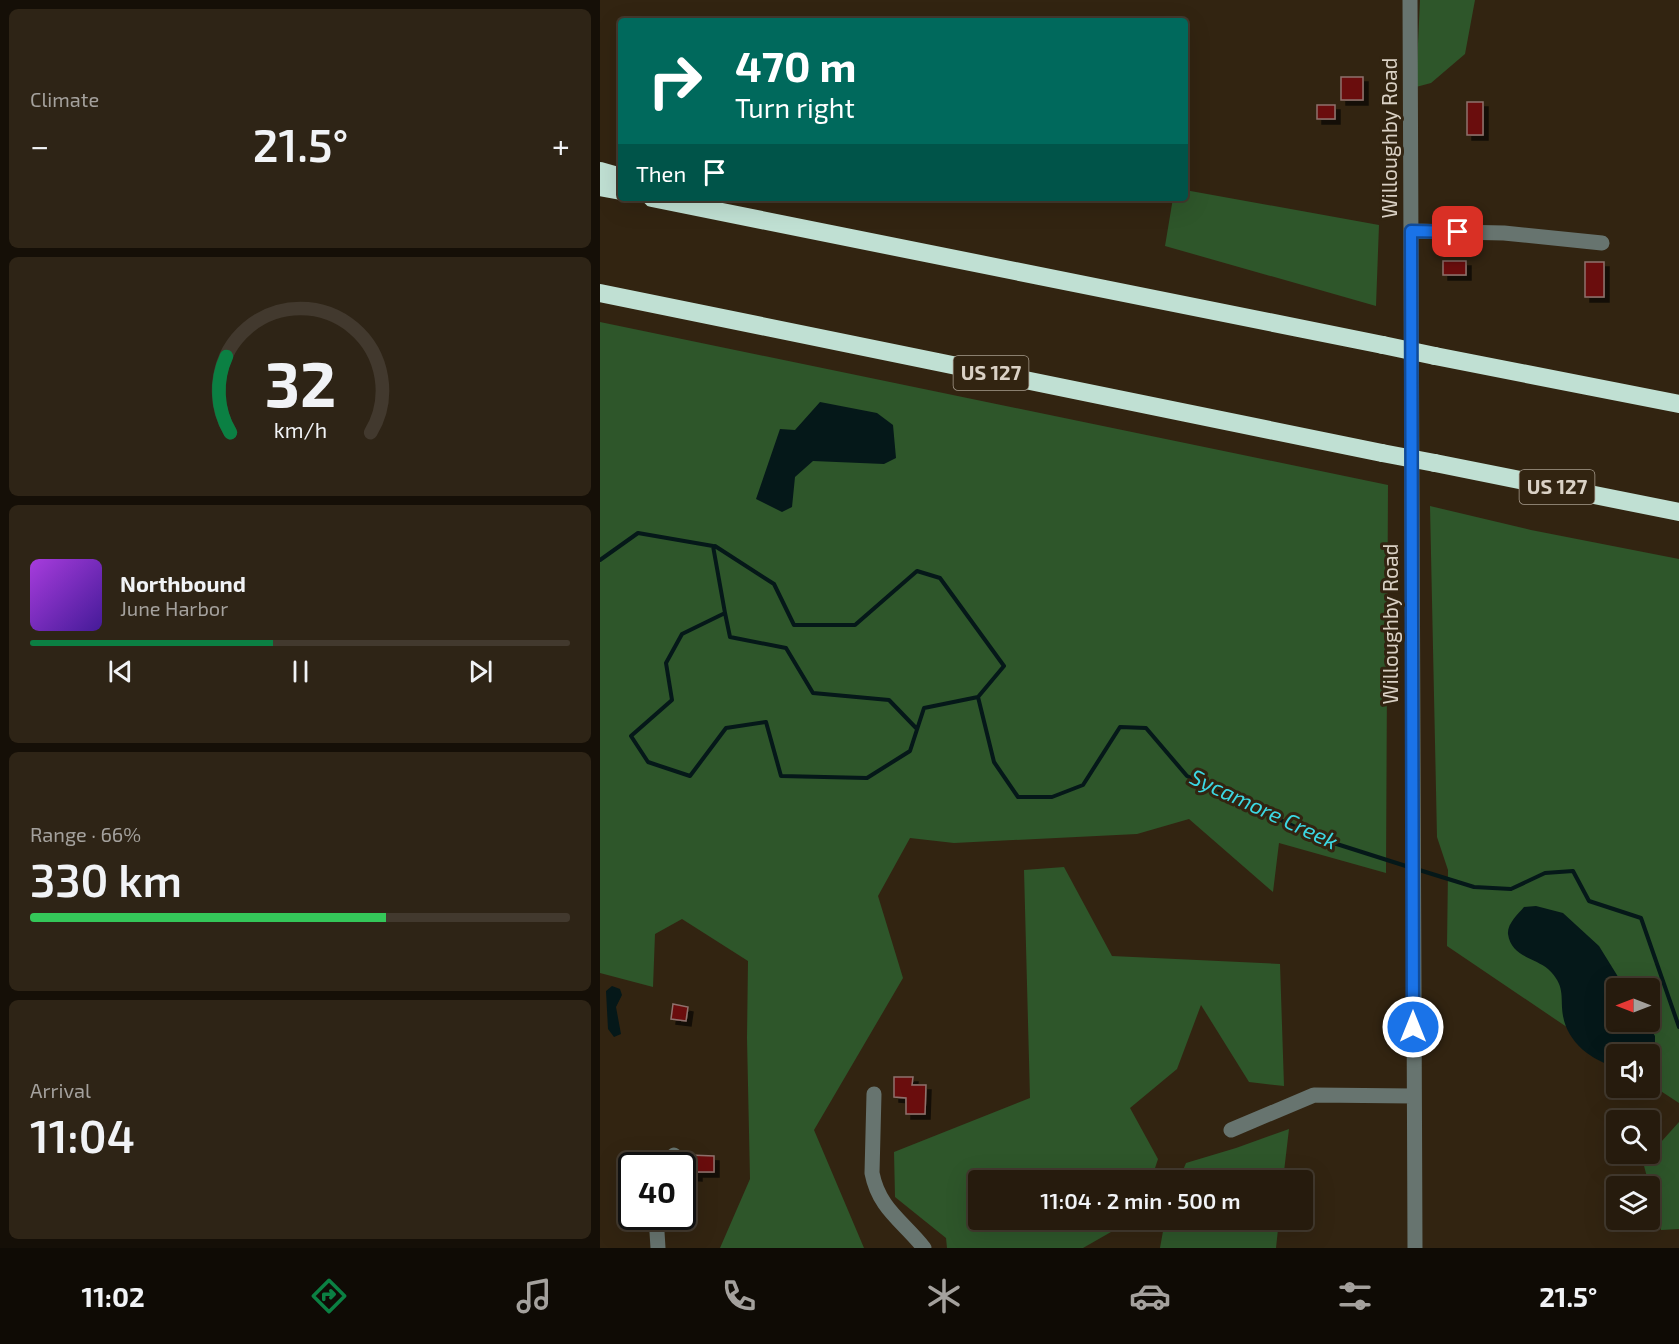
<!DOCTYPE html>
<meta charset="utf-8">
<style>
body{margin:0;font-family:"Exo 2",sans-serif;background:#2e2416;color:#f1f3f6;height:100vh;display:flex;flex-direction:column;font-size:22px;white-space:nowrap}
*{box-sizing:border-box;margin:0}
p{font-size:20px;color:#a4a19d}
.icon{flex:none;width:33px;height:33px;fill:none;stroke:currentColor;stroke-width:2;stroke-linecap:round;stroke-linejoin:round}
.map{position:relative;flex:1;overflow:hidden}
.sheet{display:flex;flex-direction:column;gap:9px;padding:9px;background:#150f07;width:600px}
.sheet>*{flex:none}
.top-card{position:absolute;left:18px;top:18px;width:570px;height:183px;border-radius:6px;box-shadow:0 6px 24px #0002,0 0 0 2px #42392e;background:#00695c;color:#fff;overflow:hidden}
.needle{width:39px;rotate:270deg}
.tools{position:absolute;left:1006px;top:978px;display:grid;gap:12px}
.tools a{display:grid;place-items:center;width:54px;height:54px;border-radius:6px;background:#261b0d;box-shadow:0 6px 24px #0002,0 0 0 2px #42392e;font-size:30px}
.speed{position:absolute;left:18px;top:1152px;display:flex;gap:12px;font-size:30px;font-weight:700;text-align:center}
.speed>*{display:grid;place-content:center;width:78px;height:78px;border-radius:50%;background:#261b0d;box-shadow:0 6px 24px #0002,0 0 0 2px #42392e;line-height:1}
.speed .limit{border:3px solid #111;border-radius:9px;background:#fff;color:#111}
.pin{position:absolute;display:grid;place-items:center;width:51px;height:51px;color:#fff;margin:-26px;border-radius:12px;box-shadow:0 3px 9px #0006}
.me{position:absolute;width:66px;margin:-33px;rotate:0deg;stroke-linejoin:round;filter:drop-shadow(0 0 4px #0008)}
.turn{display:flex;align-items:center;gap:21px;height:126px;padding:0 18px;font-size:27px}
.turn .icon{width:78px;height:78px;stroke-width:2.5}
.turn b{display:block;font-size:42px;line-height:51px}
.then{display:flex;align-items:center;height:57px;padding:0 18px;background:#0003;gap:12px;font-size:22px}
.big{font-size:45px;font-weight:600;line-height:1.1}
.sheet .card{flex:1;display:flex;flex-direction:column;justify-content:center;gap:9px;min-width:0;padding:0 21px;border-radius:9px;background:#2e2416}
.sheet .dial{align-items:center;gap:0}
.dial svg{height:156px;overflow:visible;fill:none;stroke:#42392e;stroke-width:7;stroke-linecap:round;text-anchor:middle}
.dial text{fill:#f1f3f6;stroke:none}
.song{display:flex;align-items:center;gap:18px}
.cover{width:72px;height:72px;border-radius:9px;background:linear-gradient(135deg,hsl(280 70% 55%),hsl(260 70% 35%))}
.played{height:6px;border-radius:3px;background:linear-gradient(90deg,#0b8043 45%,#42392e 45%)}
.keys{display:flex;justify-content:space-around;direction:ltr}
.heat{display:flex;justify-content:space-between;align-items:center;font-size:33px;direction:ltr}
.charge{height:9px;border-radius:4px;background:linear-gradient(90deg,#34c759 66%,#42392e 0)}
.trip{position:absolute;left:368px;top:1170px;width:345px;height:60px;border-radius:6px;background:#261b0d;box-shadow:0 6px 24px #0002,0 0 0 2px #42392e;font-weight:600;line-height:60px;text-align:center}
.tabs{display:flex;height:96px;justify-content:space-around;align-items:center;background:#0f0b05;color:#a4a19d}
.tabs .icon{width:42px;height:42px}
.tabs .selected{color:#0b8043}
.tabs b{font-size:27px;color:#f1f3f6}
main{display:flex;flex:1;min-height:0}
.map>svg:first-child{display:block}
.green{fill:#2e562a;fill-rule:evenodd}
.water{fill:#051819}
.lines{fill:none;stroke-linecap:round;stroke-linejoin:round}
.stream{stroke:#051819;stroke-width:4}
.building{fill:#6b0e0a;stroke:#8e716d;stroke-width:1.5;filter:url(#shadow)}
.minor{stroke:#67746f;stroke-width:15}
.highway{stroke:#c0e0d3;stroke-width:18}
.highway-bridge{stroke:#c0e0d3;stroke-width:18}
.route-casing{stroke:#114b97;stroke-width:15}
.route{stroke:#1a73e8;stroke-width:10}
.labels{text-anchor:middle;stroke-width:6;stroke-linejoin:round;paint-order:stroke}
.shield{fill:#322411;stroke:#a89d8f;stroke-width:1.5}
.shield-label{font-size:20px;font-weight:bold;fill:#dad1c5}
.street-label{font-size:21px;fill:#dad1c5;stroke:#322411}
.water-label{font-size:22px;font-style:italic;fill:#3cd8e3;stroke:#322411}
</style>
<main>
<section class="sheet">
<div class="card"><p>Climate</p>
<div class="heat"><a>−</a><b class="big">21.5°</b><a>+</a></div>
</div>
<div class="card dial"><svg viewBox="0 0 100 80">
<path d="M14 69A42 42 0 1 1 86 69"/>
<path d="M14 69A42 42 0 0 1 12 30" stroke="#0b8043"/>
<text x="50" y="56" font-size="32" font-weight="700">32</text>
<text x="50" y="72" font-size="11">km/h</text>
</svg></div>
<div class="card">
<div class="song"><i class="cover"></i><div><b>Northbound</b><p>June Harbor</p></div></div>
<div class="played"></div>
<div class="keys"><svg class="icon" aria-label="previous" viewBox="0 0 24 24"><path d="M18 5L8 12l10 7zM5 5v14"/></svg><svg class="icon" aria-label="pause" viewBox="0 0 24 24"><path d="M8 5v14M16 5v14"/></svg><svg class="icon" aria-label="next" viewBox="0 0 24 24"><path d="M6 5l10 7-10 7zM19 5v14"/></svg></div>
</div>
<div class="card"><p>Range · 66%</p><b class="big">330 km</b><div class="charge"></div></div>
<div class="card"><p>Arrival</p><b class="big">11:04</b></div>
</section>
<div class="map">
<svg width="1079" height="1248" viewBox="0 0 1079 1248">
<defs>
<filter id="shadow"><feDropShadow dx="5" dy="5" stdDeviation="0" flood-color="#0009"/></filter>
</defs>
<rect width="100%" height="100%" fill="#322411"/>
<path class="green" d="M820,0h55l-10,54 -34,29 -15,4z
M585,190l194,35 -3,81 -211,-60 8,-48h12z
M0,322l788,163 -2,388 -107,-30 -6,49 -84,-73 -52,15 -183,9 -44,-5 -32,58 25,82 -89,152 50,118h-144l30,-69 -3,-141 1,-77 -66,-42 -27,15 -2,53 -53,-14z
M830,506l101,24 148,29v544l-29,-19v-30h-33v7l-170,-115 1,-76 -11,-33zM1017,988h33v34h-33z
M464,867l48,89 168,8 4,122 -35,-4 -48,-77 -24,64 -47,39 28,51 -7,21h-173v40h154l-49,28h-136l-1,-10 -51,-41 -1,-45 136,-54 -6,-228z
M1079,1122v107l-18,1 -18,-68z
M689,1129l-6,51h-104l7,-17 50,-15z
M565,1220h114l-3,28h-116z"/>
<path class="water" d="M220,402l57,11 16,12 3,33 -12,6 -71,-3 -18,16 -3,30 -10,5 -26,-13 24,-70 15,1z
M936,906l27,7 36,33 26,42h-8v34h29l9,14v21l-5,3v-6h-33v13c-25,-6 -49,-24 -54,-51 -3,-20 3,-30 -15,-47 -12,-11 -37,-12 -40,-35 -1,-10 10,-20 16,-27z
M12,986l8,3 2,6 -6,12 5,27 -7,3 -6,-8 -2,-38z"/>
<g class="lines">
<path class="stream" d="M115,546l59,38 20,41h61l62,-54 23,7 64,88 -26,31
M0,560l38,-27 75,13 12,67 -43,21 -16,29 6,37 -41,36 17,26 42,14 36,-48 40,-6 15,54 86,2 43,-27 14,-43 54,-11 16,65 24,35h34l31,-12 37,-58 26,1 41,48 134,63 88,28
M125,613l5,24 56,11 27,45 76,7 28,29
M816,869l58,18 37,2 34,-16 28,-2 16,30 52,17 38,109"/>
</g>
<path class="building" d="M741,77h22v23h-22z
M867,102h16v33h-16z
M717,105h18v14h-18z
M843,261h23v14h-23z
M985,262h19v35h-19z
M73,1004l15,3 -2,14 -15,-2z
M294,1077h19l-1,8h14l-1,29h-19v-16l-12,-1z
M89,1155l25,1v16h-17v4l-13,-1 1,-13h4z"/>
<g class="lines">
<path class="minor" d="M810,0l5,1248
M811,231l93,2 98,10
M274,1094l-2,79c7,36 31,48 52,75
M631,1130l83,-35 99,1
M70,1166l4,-11
M56,1216l2,32"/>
<path class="highway" d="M0,171l21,6
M0,187l21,4
M52,198l731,147
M0,293l782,160
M835,356l244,48
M835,463l244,49"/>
<path class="highway-bridge" d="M783,345l52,11
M782,453l53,10"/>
</g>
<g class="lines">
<g class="route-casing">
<path id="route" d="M813,1027l-2,-796 47,1"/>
</g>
<use href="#route" class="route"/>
</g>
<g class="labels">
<g class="shield">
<rect x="353.5" y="356" width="75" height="34" rx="4.5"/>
<rect x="919.5" y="470" width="75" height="34" rx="4.5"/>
</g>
<g class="shield-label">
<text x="391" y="380">US 127</text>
<text x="957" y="494">US 127</text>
</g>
<g class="street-label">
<text transform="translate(790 138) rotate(-90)" y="7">Willoughby Road</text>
<text transform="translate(791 624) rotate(-90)" y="7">Willoughby Road</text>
</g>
<g class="water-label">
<text transform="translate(664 809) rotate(25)" y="8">Sycamore Creek</text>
</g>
</g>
</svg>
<div class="tools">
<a><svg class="needle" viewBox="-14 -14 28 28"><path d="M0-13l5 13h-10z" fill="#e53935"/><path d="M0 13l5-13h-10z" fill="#a4a19d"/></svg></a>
<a><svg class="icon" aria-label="sound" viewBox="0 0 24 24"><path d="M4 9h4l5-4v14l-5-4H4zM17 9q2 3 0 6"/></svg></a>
<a><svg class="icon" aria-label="search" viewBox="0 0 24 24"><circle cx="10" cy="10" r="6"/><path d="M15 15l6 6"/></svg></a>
<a><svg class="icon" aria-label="layers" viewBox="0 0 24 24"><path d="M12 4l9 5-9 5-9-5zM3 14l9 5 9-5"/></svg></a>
</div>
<div class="speed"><div class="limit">40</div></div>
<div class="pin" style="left:858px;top:232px;background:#d93025"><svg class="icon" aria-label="arrive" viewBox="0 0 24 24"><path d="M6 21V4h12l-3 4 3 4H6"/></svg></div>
<svg class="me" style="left:813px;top:1027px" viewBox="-20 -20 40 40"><circle r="17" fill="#1a73e8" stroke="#fff" stroke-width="3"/><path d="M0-11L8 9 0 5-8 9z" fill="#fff"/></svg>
<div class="trip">11:04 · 2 min · 500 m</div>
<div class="top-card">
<div class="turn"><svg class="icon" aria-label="right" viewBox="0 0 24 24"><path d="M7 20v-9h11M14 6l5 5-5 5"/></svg><div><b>470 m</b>Turn right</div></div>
<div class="then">Then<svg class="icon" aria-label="arrive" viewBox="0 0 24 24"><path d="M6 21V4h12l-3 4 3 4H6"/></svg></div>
</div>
</div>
</main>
<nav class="tabs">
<b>11:02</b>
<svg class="icon selected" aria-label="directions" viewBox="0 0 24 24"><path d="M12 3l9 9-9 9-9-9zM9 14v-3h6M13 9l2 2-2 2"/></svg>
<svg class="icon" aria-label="music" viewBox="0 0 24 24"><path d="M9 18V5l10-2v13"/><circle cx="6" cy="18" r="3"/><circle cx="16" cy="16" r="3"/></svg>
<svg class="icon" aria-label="phone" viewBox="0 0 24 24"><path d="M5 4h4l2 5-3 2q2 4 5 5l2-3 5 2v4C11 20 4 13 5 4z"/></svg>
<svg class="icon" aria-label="climate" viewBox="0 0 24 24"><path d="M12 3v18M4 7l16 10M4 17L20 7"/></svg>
<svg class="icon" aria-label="car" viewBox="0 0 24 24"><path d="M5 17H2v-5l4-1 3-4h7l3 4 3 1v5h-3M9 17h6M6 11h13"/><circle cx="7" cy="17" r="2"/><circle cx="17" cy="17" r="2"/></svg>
<svg class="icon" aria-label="filters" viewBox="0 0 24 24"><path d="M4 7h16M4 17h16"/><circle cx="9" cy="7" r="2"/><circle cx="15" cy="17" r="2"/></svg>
<b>21.5°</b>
</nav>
